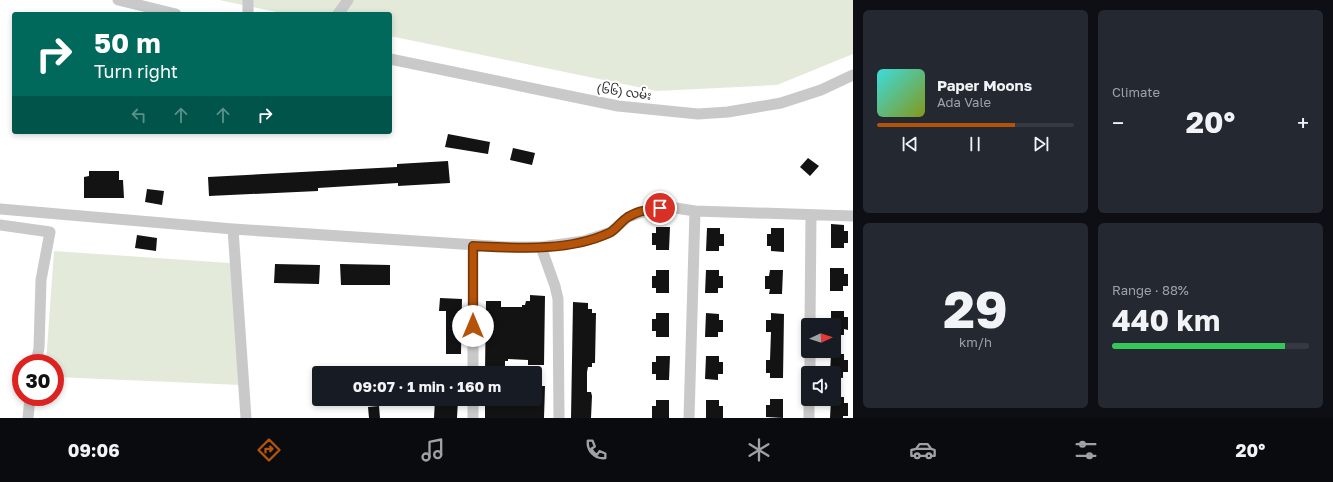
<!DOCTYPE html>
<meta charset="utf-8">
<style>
body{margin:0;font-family:"Golos Text","Noto Sans Myanmar",sans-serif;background:#242831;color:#f1f3f6;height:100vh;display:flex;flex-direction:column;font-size:15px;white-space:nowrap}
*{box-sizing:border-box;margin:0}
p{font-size:13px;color:#9ea1a6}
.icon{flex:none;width:22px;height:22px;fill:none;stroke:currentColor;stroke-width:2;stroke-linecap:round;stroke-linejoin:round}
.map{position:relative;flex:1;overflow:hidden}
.sheet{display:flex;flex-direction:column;gap:10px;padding:10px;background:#0d0f14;width:480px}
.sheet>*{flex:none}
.guide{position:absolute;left:12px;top:12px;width:380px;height:122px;border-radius:4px;box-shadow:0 2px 6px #0003;background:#00695c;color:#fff;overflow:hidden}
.needle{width:26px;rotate:86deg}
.tools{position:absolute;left:801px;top:318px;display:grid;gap:8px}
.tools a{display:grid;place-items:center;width:40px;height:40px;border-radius:4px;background:#171b24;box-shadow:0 2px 6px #0003;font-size:20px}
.speed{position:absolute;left:12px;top:354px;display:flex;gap:8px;font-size:20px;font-weight:700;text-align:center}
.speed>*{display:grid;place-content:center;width:52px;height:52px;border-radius:50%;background:#171b24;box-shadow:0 2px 6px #0003;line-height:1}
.speed .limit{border:6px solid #d22;background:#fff;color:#111}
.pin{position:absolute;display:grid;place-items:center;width:34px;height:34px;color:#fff;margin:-17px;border:2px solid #fff;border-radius:50%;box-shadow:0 1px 4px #0007}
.me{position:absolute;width:44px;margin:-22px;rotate:0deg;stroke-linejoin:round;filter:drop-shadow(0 0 3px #0008)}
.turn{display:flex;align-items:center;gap:14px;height:84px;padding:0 16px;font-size:18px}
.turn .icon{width:52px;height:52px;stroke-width:2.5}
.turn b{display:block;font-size:28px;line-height:34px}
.lanes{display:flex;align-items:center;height:38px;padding:0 16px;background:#0003;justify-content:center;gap:20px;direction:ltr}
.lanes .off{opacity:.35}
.big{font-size:30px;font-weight:700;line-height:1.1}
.sheet .tile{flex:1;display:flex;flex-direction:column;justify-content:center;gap:6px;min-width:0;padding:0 14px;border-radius:6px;background:#242831}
.sheet .dial{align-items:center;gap:0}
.dial b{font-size:52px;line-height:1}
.song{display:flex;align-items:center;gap:12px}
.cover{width:48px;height:48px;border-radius:6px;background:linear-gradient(135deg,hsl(180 70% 55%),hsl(70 70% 35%))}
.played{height:4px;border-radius:2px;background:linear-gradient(90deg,#b45309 70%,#363941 70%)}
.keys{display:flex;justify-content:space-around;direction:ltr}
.heat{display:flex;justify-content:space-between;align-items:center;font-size:22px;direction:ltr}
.charge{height:6px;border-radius:3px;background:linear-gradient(90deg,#34c759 88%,#363941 0)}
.sheet .tiles{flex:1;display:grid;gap:10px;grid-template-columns:repeat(2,1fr)}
.trip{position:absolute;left:312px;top:366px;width:230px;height:40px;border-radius:4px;background:#171b24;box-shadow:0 2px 6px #0003;font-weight:700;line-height:40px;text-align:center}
.dock{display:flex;height:64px;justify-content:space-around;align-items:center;background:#090b0e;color:#9ea1a6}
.dock .icon{width:28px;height:28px}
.dock .on{color:#b45309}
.dock b{font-size:18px;color:#f1f3f6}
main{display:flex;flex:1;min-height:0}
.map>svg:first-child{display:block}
.green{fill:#e3eada}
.building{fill:#131313}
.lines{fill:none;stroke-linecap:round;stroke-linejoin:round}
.minor{stroke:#c9c9c9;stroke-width:11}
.route-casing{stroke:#753606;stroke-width:10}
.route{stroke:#b45309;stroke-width:7}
.labels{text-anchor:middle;stroke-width:4;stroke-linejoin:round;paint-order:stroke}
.street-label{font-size:12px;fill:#2c2c2c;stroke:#fff}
</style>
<main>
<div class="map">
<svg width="853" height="418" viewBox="0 0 853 418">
<rect width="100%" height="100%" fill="#fff"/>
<path class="green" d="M219,0h634v54l-76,31 -120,6 -267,-55v-22h-104z
M54,251l176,12 11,122 -186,-8v-14h-9z"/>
<path class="building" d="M448,134l42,8 -2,12 -43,-7z
M513,148l22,5 -3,12 -22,-5z
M808,158l11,8 -9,10 -10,-9z
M448,161l2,22 -52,3v-3l-80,5v3l-109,5 -1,-19 189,-10v-3z
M89,171h30v9h4l1,18h-40v-21l5,-1z
M147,189l17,2 -2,14 -17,-3z
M831,224l13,1v6h4v12h-4v5h-13z
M656,227h14l-1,23h-13v-5h-4v-12h4z
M707,228h13v6h4v12h-5v5h-13z
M771,228h13v24l-13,-1v-5h-4v-12h4z
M137,235l20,3 -1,13 -21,-3z
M275,264l45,1 -1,19 -45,-1z
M340,264l50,1v20h-49z
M830,268h14v6h4v12h-5v5h-13z
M656,270h13v23h-13v-5h-4v-12h4z
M706,270h13v6h4v12h-5v5h-13z
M770,270h13l-1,24h-13l1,-5h-5v-13h4z
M530,295l15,1 -1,69h-16v-5l-20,-1v2h-3v5h-4v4h-16l1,-69h15v6h21v-2h3l1,-4h4z
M440,298l22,1 -1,55h-15v-43h-7z
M573,302l15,1v6h4v4h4l-1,50h-3v4h-4l-1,5v20h4l1,4 -1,22h-20z
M831,311h13v6h4v13l-4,-1v6h-10v-10h-3z
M656,313h13v24h-13v-6h-4v-12h4z
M706,313l13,1v6h4v12h-5v5h-13z
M771,313l13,1 -1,64h-13v-5h-4v-13h4l1,-28h-5v-12h5z
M831,354h13v6h4v12h-5v6l-9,-1v-4h-4z
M656,356h14l-1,24h-13v-6h-4v-12h4z
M706,356h13v6h4v12h-5v6l-13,-1z
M535,386h10l-1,32h-59v-19h50z
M834,397h10v6h4v13h-5v2h-13l1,-19h3z
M435,399h23l-1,19h-23z
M770,399h13v19l-17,-1v-12h4z
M656,400h13v18h-17v-12h4z
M706,400h13v6h4v12h-17z
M379,406l1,12h-11l-1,-11z"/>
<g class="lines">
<path class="minor" d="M118,0l58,14
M248,0v14
M338,14l10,-14
M390,59l228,47 80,8 30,-2 53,-9 40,-13 32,-15
M0,209l233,20 274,18h34l43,-6 27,-9 17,-15 24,-8 17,-2 26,4 158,5
M0,225l50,7 -9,48 -2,68 -3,15
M233,229l13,189
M541,247l14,39 3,13 1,119
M810,325l1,-109
M473,373v-127
M810,373v-22
M28,418l2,-21
M473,418v-19
M689,418l6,-207
M809,418v-19"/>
</g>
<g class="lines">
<g class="route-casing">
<path id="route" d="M473,326v-80c44,2 95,6 136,-13 7,-3 12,-12 19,-16 9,-6 22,-8 32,-9"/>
</g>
<use href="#route" class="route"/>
</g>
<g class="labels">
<g class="street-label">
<text transform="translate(624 92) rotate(8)" y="4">(၆၆) လမ်း</text>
</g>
</g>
</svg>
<div class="tools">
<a><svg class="needle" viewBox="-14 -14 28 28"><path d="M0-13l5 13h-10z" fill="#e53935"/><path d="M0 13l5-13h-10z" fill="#9ea1a6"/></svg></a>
<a><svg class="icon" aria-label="sound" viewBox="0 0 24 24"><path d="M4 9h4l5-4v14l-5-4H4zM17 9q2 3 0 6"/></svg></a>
</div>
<div class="speed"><div class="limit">30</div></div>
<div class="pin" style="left:660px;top:208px;background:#d93025"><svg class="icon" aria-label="arrive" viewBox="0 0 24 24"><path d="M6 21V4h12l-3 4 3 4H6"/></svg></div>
<svg class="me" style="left:473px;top:326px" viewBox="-20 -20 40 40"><circle r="19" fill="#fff"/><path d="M0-13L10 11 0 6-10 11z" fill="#b45309"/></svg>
<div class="trip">09:07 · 1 min · 160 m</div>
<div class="guide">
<div class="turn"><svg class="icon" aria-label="right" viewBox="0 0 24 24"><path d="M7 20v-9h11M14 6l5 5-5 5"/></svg><div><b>50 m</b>Turn right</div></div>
<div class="lanes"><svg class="icon off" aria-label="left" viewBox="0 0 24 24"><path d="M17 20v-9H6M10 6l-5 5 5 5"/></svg><svg class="icon off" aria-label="ahead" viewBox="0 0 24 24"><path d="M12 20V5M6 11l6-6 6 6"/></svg><svg class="icon off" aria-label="ahead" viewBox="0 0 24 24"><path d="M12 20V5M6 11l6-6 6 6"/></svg><svg class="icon" aria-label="right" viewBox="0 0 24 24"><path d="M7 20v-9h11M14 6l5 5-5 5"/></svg></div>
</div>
</div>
<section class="sheet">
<div class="tiles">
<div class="tile">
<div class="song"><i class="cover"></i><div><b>Paper Moons</b><p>Ada Vale</p></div></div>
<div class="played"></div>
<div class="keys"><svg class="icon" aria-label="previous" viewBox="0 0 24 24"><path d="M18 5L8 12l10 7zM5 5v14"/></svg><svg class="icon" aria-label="pause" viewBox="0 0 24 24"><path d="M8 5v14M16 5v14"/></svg><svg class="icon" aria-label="next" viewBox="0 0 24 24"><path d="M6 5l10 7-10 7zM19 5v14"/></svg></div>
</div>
<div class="tile"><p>Climate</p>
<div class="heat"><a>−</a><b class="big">20°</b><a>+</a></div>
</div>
<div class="tile dial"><b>29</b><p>km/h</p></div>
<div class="tile"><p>Range · 88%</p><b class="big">440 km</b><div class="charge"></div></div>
</div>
</section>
</main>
<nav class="dock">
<b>09:06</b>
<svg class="icon on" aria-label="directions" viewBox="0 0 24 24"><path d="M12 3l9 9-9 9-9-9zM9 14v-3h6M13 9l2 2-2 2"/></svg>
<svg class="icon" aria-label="music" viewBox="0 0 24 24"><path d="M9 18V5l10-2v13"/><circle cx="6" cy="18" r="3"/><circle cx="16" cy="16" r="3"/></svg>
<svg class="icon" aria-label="phone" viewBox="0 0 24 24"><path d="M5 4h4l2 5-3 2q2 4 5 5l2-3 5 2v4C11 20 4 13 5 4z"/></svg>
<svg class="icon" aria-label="climate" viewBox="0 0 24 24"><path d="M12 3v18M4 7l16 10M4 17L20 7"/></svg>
<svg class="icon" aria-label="car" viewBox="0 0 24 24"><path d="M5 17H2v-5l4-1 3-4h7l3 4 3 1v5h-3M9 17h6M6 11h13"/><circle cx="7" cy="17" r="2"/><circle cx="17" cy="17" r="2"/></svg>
<svg class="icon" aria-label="filters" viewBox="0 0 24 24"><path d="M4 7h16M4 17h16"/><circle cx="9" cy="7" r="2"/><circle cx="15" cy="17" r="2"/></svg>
<b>20°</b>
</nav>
